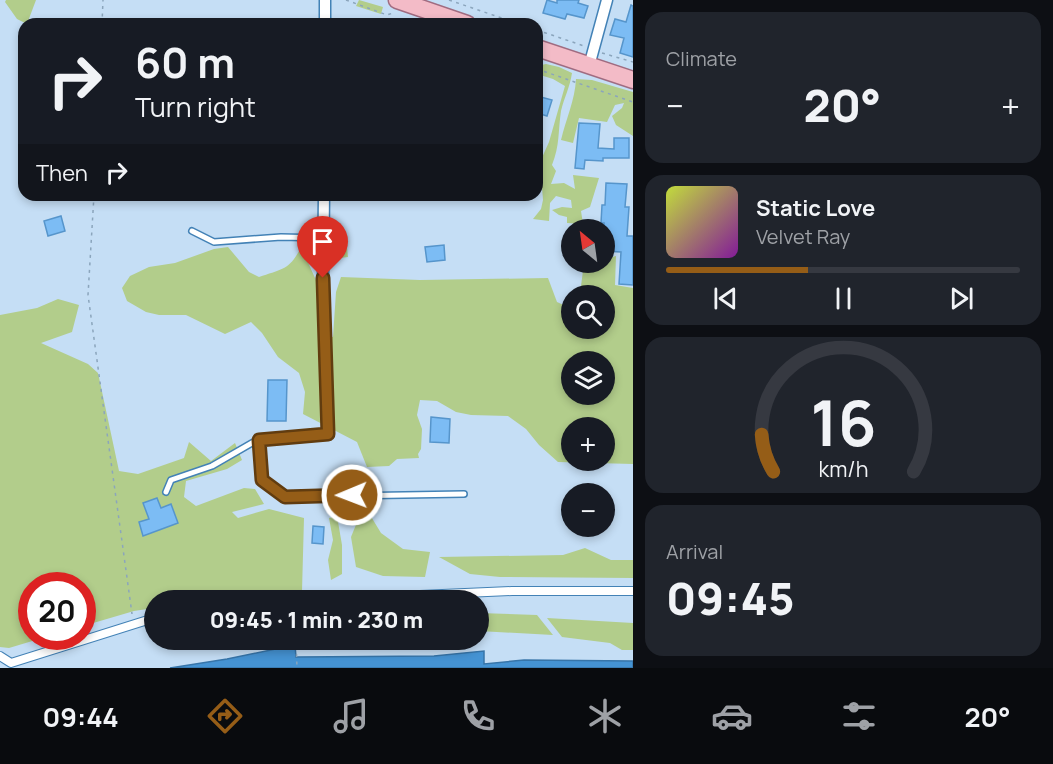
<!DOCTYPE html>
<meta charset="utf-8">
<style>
body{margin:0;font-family:Manrope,sans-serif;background:#20242c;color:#f1f3f6;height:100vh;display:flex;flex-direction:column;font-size:22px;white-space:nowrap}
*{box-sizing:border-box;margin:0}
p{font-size:20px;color:#9ea1a6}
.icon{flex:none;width:33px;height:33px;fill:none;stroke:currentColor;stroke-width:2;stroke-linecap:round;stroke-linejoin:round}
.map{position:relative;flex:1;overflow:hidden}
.drawer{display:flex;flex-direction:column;gap:12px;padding:12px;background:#0d0f14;width:420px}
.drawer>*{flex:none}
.banner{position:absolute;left:18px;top:18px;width:525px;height:183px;border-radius:18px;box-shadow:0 3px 9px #0003;background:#171b24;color:#f1f3f6;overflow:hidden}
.needle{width:39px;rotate:331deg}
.tools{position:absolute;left:561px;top:219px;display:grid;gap:12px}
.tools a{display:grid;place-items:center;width:54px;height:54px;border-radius:50%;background:#171b24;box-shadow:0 3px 9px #0003;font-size:30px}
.speed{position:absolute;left:18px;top:572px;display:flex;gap:12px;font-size:30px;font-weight:700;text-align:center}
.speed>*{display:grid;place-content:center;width:78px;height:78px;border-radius:50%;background:#171b24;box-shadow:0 3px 9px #0003;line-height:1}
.speed .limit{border:9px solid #d22;background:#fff;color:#111}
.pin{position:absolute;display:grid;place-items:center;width:51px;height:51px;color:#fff;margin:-62px -26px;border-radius:50% 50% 50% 0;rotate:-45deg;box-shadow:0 0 6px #0007}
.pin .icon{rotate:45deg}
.me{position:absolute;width:66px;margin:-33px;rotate:269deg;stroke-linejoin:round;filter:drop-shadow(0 0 4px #0008)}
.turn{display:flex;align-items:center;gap:21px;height:126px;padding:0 18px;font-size:27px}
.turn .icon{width:78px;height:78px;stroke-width:2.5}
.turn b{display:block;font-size:42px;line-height:51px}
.then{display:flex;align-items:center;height:57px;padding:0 18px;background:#0003;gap:12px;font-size:22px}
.big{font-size:45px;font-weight:800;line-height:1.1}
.drawer .card{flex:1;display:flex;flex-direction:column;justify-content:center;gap:9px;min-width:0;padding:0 21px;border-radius:18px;background:#20242c}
.drawer .dial{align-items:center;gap:0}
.dial svg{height:156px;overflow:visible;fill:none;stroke:#363941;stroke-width:7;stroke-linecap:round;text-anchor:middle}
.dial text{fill:#f1f3f6;stroke:none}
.song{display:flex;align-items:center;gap:18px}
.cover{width:72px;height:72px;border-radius:9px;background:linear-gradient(135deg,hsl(70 70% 55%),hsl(290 70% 35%))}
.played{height:6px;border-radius:3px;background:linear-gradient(90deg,#955d17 40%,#363941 40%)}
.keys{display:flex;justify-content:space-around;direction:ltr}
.heat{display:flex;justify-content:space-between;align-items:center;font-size:33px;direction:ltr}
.trip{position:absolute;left:144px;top:590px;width:345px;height:60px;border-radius:30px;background:#171b24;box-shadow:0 3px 9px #0003;font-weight:800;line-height:60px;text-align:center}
.tabs{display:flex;height:96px;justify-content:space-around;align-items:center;background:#090b0e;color:#9ea1a6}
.tabs .icon{width:42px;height:42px}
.tabs .current{color:#955d17}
.tabs b{font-size:27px;color:#f1f3f6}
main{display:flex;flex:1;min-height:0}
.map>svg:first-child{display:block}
.green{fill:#b2cd8b;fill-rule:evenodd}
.water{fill:#4593d3;stroke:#3775a9;stroke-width:1.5}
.building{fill:#7cbcf4;stroke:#5695cb;stroke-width:1.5}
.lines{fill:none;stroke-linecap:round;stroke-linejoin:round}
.service-casing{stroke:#4382b6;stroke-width:8}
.pedestrian-casing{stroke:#4382b6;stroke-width:10}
.minor-casing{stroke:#4382b6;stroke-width:13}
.primary-casing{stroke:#a06c81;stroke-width:19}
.path{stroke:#8ba5bc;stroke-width:1.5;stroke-dasharray:3 4.5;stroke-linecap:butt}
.service{stroke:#fff;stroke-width:5}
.pedestrian{stroke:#fff;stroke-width:8}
.minor{stroke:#fff;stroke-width:10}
.primary{stroke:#f3bbc7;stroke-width:16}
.route-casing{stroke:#613c0f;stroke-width:15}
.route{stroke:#955d17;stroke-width:10}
</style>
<main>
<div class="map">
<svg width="633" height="668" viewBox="0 0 633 668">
<rect width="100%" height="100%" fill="#c5def5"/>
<path class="green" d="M6,0h30l-9,24 -10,-5 -12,-17z
M359,0l24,7 -2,7 -25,-8z
M546,64l13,3 13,6c-2,14 -8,25 -11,38 -3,20 -1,34 -9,54l4,6 -5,13 13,-1 11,6 -2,-14 26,3 -9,29 -9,4 2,13 -16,-1v-6l-8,-2 -7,-5 10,-3 10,1 -1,-8 -15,-4 -6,7 -1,18 -16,-2 8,-10 2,-9 -3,-38 9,-20 16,-56 -12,-7 -16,-5v-8z
M576,79l16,1 41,12v44l-17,-11 -4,-9 10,-8 2,-5 -9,2 -8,17 -28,-4 -6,25 -12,-3c5,-21 14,-40 15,-61z
M346,238l2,19 -15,2 -2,-20z
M228,247l21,25 10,5c23,-8 31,-7 42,-30l19,42 -2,44 15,4 3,-45 5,-15 79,3 128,-2 9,24 11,5 3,-2 1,23h32v-32l-19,-1 -4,-9 3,-23 20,-1 1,-3 11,-3 -1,29 18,3v176l-75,-2 -19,-17 -13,-16 -18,-13 -37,-1 -15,-3 -19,-11 -17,-1 -3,15 5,14 -1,20 -3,5 1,4 -22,1 -8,7 -22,1 -10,-25 -54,-28 2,-22 -6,-19 -21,-16 -16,-24 -11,-11 -26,12 -39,-19h-27l-13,-3 -19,-11 -5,-13 8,-12 19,-9 26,-4 39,-14zM572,362h32v32h-32zM572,428h32v32h-32z
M58,299l21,6 -7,27 -31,11 47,21 10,9 21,98 19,3 46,-16 5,-16 22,19 24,-18 7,17 -15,9 -41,12 -2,16 12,9 48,-18 11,1 9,15 -32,8 6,6 31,-9 35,9 -2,73 -84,9h-64v8l-20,3 -51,15 -1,-41h-50v51h17l-40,12 -9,-1v-332l37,-7z
M364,505l17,28 22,16 27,3 -5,25 -42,-1 -27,-9 -5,-30z
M337,516l5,29v29l-11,6 -3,-20 5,-20 -4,-22z
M585,548l26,12h22v18l-133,-1 -30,-3 -31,-17 124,-2z
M479,613l58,2 16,20 -74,-4z
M547,618l86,5v27h-11l-12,-7 -48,-6z"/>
<path class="water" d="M295,645l1,12 138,-1 50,-5v13l40,-4 109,1v7h-463l57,-9z"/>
<path class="building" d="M547,0l10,3v-3h22l-1,3 10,3 -4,12 -17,-4 -2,5 -22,-6z
M631,5l2,1v51l-13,-4 4,-15 -14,-3 5,-16 11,3z
M537,96l15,4 -5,16 -10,-3z
M579,123l21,1 -2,24 16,1v-11h15v20h-26v3l-18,-1 -1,9 -9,-1z
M606,183l21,1 -2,23h4l-2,29h6v49l-14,-1 2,-32 -17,-1v-28h-3l1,-18h3z
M61,216l4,15 -17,5 -4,-15z
M444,245l1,15 -18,2 -2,-15z
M268,380h19l-1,41h-19z
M431,417l19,2 -1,24 -19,-1z
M157,498l4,10 10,-4 7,19 -35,13 -4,-14 10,-3 -6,-16z
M313,526l11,1 -1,17 -11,-1z"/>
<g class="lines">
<g class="service-casing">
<path id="service" d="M192,231l22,11 67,-5 43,1
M259,439l3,41 23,17 179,-3
M166,492l5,-12 41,-14 47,-27 69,-5 -5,-156"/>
</g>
<g class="pedestrian-casing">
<path id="pedestrian" d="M307,600l205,-9h121
M0,656l11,7 143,-45"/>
</g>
<g class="minor-casing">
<path id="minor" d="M325,24v-24
M589,66l18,-66
M323,278l1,-83"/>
</g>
<g class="primary-casing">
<path id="primary" d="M397,0l70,24
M537,48l96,32"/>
</g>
<path class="path" d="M346,0l41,15 6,-2
M449,0l70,24
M102,24l1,-24
M537,30l47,16
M602,53l31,9
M537,69l96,33
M94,195l-6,100 44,319
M296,639l1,29"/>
<use href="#service" class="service"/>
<use href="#pedestrian" class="pedestrian"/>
<use href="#minor" class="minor"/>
<use href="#primary" class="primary"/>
</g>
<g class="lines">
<g class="route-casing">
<path id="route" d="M323,278l5,156 -69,6 3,40 23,17 67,-2"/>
</g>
<use href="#route" class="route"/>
</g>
</svg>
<div class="tools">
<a><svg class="needle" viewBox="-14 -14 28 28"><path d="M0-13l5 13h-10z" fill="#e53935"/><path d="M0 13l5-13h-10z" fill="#9ea1a6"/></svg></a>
<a><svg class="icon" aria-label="search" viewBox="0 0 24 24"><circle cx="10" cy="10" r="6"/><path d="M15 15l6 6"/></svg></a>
<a><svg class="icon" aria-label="layers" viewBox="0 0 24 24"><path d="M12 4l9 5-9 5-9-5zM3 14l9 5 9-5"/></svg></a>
<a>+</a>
<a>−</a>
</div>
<div class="speed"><div class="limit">20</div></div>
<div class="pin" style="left:323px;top:278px;background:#d93025"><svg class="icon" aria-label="arrive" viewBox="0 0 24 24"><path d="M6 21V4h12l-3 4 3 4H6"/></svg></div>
<svg class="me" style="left:352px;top:495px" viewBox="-20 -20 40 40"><circle r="17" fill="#955d17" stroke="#fff" stroke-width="3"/><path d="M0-11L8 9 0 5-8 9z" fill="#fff"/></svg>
<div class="trip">09:45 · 1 min · 230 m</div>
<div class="banner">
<div class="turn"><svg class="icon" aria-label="right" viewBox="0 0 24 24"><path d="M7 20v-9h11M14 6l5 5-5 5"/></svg><div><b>60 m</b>Turn right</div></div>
<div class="then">Then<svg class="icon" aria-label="right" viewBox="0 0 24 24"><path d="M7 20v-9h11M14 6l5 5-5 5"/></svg></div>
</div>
</div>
<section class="drawer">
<div class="card"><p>Climate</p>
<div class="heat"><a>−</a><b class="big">20°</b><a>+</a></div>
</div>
<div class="card">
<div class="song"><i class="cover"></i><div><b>Static Love</b><p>Velvet Ray</p></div></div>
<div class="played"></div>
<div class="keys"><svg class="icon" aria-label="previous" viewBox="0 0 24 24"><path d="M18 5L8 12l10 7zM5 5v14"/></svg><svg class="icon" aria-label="pause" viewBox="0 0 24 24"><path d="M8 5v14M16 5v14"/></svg><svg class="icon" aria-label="next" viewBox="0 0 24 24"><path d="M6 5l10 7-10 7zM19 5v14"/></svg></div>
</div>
<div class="card dial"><svg viewBox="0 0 100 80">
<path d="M14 69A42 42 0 1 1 86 69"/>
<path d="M14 69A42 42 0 0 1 8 50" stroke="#955d17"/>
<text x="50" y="56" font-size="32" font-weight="700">16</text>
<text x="50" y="72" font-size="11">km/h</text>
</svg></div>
<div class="card"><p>Arrival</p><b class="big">09:45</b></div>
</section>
</main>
<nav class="tabs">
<b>09:44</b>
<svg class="icon current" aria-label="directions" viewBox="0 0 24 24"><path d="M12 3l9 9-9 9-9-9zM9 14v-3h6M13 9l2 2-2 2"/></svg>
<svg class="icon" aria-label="music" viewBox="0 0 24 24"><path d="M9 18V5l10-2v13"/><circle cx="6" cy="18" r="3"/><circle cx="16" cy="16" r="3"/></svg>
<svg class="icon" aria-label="phone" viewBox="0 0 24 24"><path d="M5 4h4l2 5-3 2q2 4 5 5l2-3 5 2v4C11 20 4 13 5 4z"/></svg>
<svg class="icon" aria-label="climate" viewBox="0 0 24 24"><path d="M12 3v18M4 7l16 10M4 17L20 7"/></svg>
<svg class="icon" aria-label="car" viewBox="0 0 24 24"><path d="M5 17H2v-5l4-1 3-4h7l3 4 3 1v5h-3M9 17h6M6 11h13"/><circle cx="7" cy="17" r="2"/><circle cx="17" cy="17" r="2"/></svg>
<svg class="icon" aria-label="filters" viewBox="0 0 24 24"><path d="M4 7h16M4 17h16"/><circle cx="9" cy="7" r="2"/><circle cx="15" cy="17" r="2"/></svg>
<b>20°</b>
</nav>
